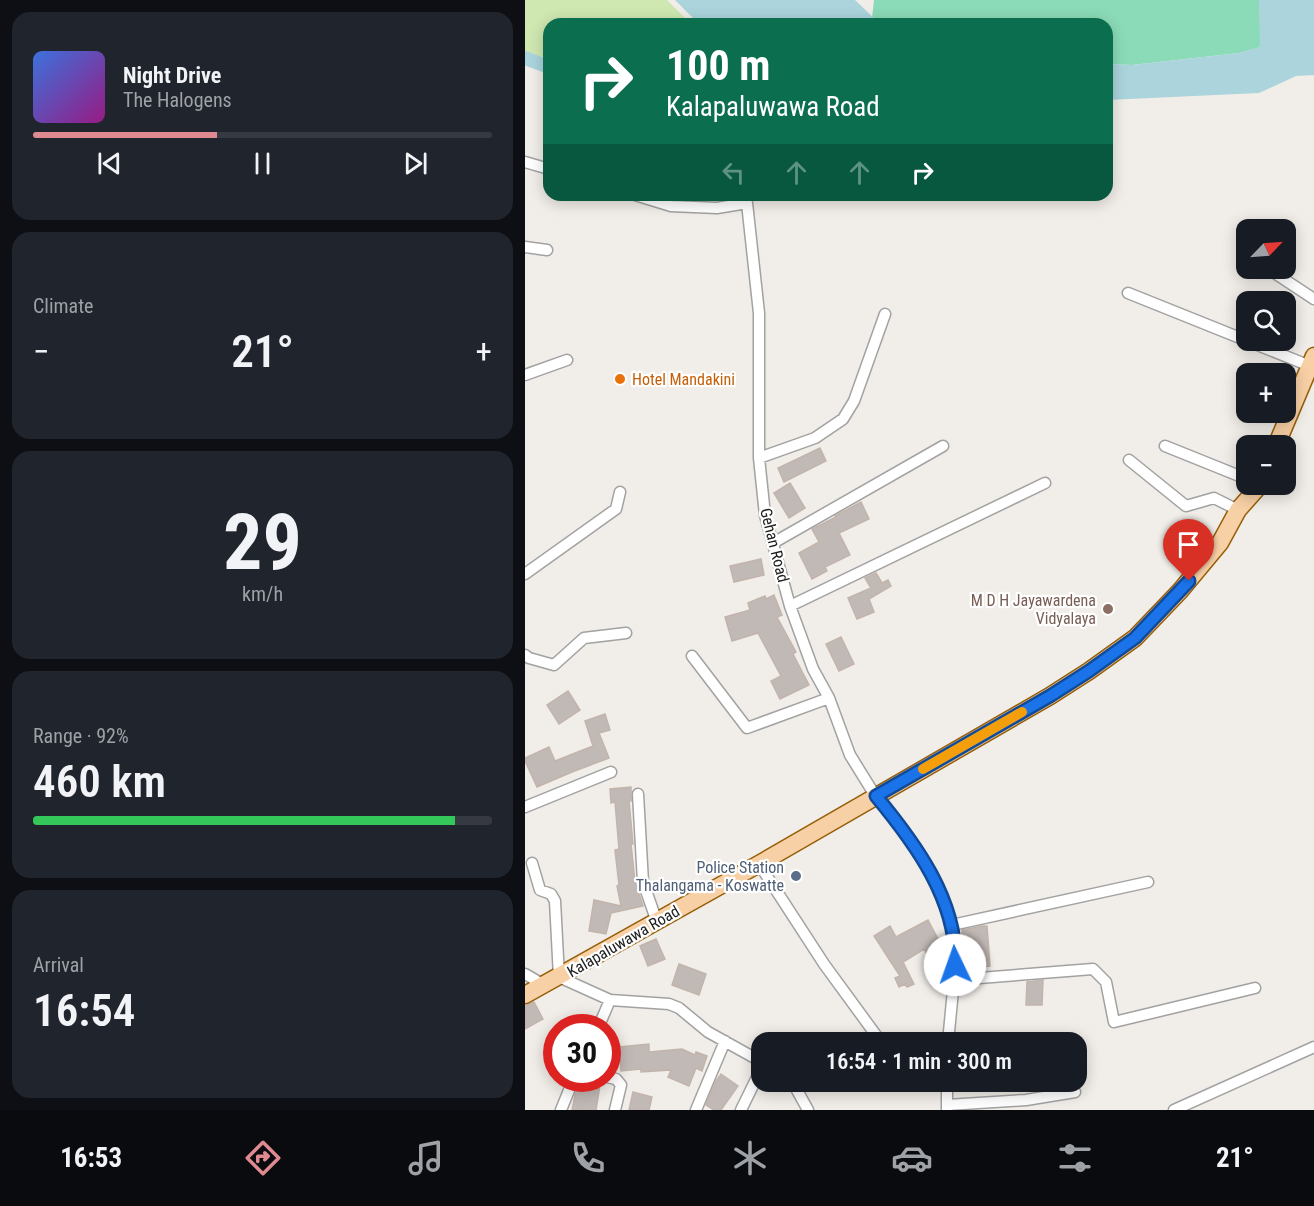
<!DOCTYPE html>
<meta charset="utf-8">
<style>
body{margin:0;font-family:"Roboto Condensed",sans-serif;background:#20242c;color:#f1f3f6;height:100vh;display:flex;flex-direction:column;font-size:22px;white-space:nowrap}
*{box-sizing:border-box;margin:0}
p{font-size:20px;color:#9ea1a6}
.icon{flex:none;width:33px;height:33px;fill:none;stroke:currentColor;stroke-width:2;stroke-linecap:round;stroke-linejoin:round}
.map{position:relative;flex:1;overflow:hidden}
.sheet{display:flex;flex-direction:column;gap:12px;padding:12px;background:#0d0f14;width:525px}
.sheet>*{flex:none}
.banner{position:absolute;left:18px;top:18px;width:570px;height:183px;border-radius:18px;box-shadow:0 3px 15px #0003;background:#0b6e4f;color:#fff;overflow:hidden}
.needle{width:39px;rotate:65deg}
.tools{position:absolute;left:711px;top:219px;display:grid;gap:12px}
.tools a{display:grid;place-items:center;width:60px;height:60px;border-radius:12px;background:#171b24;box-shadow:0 3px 15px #0003;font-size:30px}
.speed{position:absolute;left:18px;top:1014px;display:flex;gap:12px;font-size:30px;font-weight:700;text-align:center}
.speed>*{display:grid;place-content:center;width:78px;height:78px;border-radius:50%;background:#171b24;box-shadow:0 3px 15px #0003;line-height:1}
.speed .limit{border:9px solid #d22;background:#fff;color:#111}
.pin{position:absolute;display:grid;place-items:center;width:51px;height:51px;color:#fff;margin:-62px -26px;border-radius:50% 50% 50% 0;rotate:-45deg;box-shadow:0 0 6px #0007}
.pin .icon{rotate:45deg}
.me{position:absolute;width:66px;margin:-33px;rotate:357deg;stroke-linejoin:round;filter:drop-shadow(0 0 4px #0008)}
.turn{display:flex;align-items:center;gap:21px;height:126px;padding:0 24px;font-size:27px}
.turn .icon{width:78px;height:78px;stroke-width:2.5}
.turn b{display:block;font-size:42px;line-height:51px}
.lanes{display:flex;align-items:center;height:57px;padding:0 24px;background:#0003;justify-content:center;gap:30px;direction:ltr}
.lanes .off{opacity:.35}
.big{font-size:45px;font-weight:600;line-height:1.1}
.sheet .card{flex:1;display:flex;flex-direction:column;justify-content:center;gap:9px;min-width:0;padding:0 21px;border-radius:18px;background:#20242c}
.sheet .dial{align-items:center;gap:0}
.dial b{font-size:78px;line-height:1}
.song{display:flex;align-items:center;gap:18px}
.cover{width:72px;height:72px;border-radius:9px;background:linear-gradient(135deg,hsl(220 70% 55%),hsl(310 70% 35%))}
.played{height:6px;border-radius:3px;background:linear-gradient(90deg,#df8a91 40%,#363941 40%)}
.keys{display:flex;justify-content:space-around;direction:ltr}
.heat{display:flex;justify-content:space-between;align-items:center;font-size:33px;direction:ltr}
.charge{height:9px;border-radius:4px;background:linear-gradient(90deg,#34c759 92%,#363941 0)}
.trip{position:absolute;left:226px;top:1032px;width:336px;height:60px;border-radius:18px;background:#171b24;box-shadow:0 3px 15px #0003;font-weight:600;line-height:60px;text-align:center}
.tabs{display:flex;height:96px;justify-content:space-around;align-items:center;background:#090b0e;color:#9ea1a6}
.tabs .icon{width:42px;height:42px}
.tabs .current{color:#df8a91}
.tabs b{font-size:27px;color:#f1f3f6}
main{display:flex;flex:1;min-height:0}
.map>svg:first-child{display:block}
.grass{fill:#cfe8b1}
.pitch{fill:#8bdbb8}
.water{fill:#abd4dc}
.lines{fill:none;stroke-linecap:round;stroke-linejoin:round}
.canal{stroke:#abd4dc;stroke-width:14}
.building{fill:#c1b9b5;stroke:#c2b4ab;stroke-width:1.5}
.minor-casing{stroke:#a2a2a2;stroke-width:13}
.primary-casing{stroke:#975f08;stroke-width:19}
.minor{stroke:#fff;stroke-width:10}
.primary{stroke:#f8d0a6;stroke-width:16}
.route-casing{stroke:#114b97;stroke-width:15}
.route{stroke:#1a73e8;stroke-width:10}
.slow{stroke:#f59e0b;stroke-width:10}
.food-dot{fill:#e8710a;stroke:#fff;stroke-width:2}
.education-dot{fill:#8d6e63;stroke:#fff;stroke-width:2}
.service-dot{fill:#5c6f8a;stroke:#fff;stroke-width:2}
.labels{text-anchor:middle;stroke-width:4.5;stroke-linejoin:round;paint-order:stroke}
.food-label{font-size:16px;fill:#c56008;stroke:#fff;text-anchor:start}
.street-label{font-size:16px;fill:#212121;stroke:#fff}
.education-label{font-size:16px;fill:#785e54;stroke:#fff;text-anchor:end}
.service-label{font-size:16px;fill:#4e5e75;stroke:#fff;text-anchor:end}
</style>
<main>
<section class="sheet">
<div class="card">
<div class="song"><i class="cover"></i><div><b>Night Drive</b><p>The Halogens</p></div></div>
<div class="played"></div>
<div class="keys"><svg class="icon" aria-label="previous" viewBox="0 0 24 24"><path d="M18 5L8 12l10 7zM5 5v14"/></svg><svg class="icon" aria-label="pause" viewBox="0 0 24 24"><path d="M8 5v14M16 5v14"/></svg><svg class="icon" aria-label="next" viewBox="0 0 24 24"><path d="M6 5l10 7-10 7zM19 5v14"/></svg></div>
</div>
<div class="card"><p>Climate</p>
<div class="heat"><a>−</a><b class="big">21°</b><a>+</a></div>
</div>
<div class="card dial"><b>29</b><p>km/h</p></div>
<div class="card"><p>Range · 92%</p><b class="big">460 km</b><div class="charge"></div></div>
<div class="card"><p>Arrival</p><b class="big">16:54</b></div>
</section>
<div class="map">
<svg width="789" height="1110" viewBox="0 0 789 1110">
<rect width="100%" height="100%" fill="#f1ede8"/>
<path class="grass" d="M0,0h142l24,24h-142v35l-24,-8z"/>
<path class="pitch" d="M349,0h385l2,47 -22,6 -107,12 -25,-1v-40h-227l-8,-6z"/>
<path class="water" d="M150,0h180l25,24h-181z
M734,0h55v75l-18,1 -37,17 -152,7v-36l25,1 107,-12 21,-6z"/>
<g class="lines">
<path class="canal" d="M0,58l24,9"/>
</g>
<path class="building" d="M295,448l6,13 -42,21 -6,-14z
M265,483l15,25 -16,10 -15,-25z
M336,502l8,17 -30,14 11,22 -25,12 2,4 -15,8 -13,-26 20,-11 -7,-13 24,-12 -1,-1z
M236,559l3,16 -30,7 -4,-16z
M351,573l6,10 6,-3 3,6 -22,13 5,13 -17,7 -9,-21 23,-10 -6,-10z
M249,595l8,20 -5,2 19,35 -3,2 16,31 -29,14 -9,-18 10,-5 -23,-43 -26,8 -7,-24 25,-7 -2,-7 17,-7 1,3z
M316,637l13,27 -15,7 -13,-27z
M43,691l12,19 -21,14 -12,-19z
M80,714l5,16 -11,3 10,25 -37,14 -35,15 -12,-26v-3l24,-11 6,14 38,-15 -8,-25z
M106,787v14h-2l4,43h-2l4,38 8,24 -32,7 -5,21 -17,-3 5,-31 27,6 -4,-20 2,-1 -4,-35 4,-1 -4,-47 -4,1 -1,-14z
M403,920l20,38 -1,11h-8l-2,-3 -3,1 -10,-18 -21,13 11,22 -7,3 -2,-3 -6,3 -4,-9 5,-2 -26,-40 16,-10 6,11z
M457,926h5l3,40 -26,2 -2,-38z
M131,939l9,20 -17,7 -8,-20z
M154,964l27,10 -7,21 -27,-10z
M518,980l-1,25h-16l1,-23z
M9,1002l9,17 -18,10v-23z
M124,1044v8l33,-3 13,6 1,-3 11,4 -5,15 -6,-3 -7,18 -21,-9 3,-7 -30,2v-3l-20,2 -2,-24z
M196,1074l17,12 -17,24h-7l-8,-5 10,-24z
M56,1081l19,4 -4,25h-24l3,-15z
M108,1092l19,5 -3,13h-20z"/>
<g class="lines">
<g class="minor-casing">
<path id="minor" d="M0,162l24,7
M110,195l36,11 46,2 30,-5 12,110v145l6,57 25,91 23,63 16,29 21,57 26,42 19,22 16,22 23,38 18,46 4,25 -2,30 -6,62
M0,247l22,3
M721,255h1
M742,268l47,31
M603,293l182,73
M0,375l42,-15
M640,446l82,33
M234,458l56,-20 28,-19 11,-18 31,-87
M604,460l57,46 28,-8 24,12
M248,543l170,-97
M0,574l91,-65 4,-17
M265,606l255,-123
M0,655l4,3 25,7 30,-27 42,-5
M167,656l55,72 82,-30
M113,794l5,88 14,40
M0,807l86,-35
M7,863l8,27 11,4 4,7 4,76 51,23 59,4 10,4 29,24 54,30
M234,864l65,100 57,78
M427,925l196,-43
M0,974l19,11
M429,980l139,-11 13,13 8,40 141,-34
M73,1028l12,-28
M82,1077l9,2 5,6 -6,25
M265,1082l3,1 15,27
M422,1082v28
M422,1105l79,-5 49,-8
M36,1110l13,-32
M171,1110l29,-69
M216,1110l21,-43
M649,1110l140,-63"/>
</g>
<g class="primary-casing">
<path id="primary" d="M751,446l38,-90
M0,995l234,-131 291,-168 39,-25 46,-33 45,-47 40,-48 18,-33 23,-26"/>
</g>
<use href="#minor" class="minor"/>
<use href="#primary" class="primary"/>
</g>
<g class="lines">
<g class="route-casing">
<path id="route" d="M430,965c3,-64 -40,-122 -79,-169l174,-100 39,-25 46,-33 54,-57"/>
</g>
<use href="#route" class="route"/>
<path class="slow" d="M398,769l99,-57"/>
</g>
<circle class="food-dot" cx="95" cy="379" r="6"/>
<circle class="education-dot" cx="583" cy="609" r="6"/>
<circle class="service-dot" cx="271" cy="876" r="6"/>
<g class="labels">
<g class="food-label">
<text x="107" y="385">Hotel Mandakini</text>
</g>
<g class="street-label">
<text transform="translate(250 545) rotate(76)" y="6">Gehan Road</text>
<text transform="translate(98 941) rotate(-30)" y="6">Kalapaluwawa Road</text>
</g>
<g class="education-label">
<text x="571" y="606">M D H Jayawardena<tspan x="571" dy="18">Vidyalaya</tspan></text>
</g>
<g class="service-label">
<text x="259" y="873">Police Station<tspan x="259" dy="18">Thalangama - Koswatte</tspan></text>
</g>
</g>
</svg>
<div class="tools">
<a><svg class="needle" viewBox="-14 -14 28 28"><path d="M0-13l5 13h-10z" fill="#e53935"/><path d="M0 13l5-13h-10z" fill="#9ea1a6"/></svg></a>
<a><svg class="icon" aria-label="search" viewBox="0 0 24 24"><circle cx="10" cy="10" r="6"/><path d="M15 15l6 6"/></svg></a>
<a>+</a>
<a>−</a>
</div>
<div class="speed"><div class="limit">30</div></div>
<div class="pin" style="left:664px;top:581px;background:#d93025"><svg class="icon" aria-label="arrive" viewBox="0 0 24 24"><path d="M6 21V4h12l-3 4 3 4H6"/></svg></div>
<svg class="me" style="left:430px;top:965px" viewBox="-20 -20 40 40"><circle r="19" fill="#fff"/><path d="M0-13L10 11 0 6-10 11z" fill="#1a73e8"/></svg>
<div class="trip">16:54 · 1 min · 300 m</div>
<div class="banner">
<div class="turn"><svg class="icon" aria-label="right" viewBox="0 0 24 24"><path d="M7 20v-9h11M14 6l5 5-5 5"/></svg><div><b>100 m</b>Kalapaluwawa Road</div></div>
<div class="lanes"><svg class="icon off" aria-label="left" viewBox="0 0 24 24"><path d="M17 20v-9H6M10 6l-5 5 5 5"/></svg><svg class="icon off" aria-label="ahead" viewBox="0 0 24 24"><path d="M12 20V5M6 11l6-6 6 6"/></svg><svg class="icon off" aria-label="ahead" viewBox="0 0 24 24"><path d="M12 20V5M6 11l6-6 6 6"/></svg><svg class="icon" aria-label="right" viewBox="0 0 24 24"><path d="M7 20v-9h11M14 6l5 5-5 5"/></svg></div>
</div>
</div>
</main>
<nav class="tabs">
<b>16:53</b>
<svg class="icon current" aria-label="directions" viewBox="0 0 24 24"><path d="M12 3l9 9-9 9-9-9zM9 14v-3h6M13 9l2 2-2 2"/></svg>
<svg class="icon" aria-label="music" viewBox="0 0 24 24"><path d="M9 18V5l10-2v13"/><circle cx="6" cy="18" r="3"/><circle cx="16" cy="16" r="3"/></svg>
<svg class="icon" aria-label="phone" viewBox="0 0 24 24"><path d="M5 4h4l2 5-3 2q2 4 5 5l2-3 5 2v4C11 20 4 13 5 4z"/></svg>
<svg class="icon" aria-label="climate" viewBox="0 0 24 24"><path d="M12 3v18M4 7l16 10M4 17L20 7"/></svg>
<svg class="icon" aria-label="car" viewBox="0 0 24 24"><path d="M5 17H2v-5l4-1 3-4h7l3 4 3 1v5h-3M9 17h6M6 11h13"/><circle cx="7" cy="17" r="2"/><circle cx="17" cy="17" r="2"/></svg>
<svg class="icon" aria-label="filters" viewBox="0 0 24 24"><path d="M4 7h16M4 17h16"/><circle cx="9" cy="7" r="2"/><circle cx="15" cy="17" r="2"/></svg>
<b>21°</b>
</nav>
